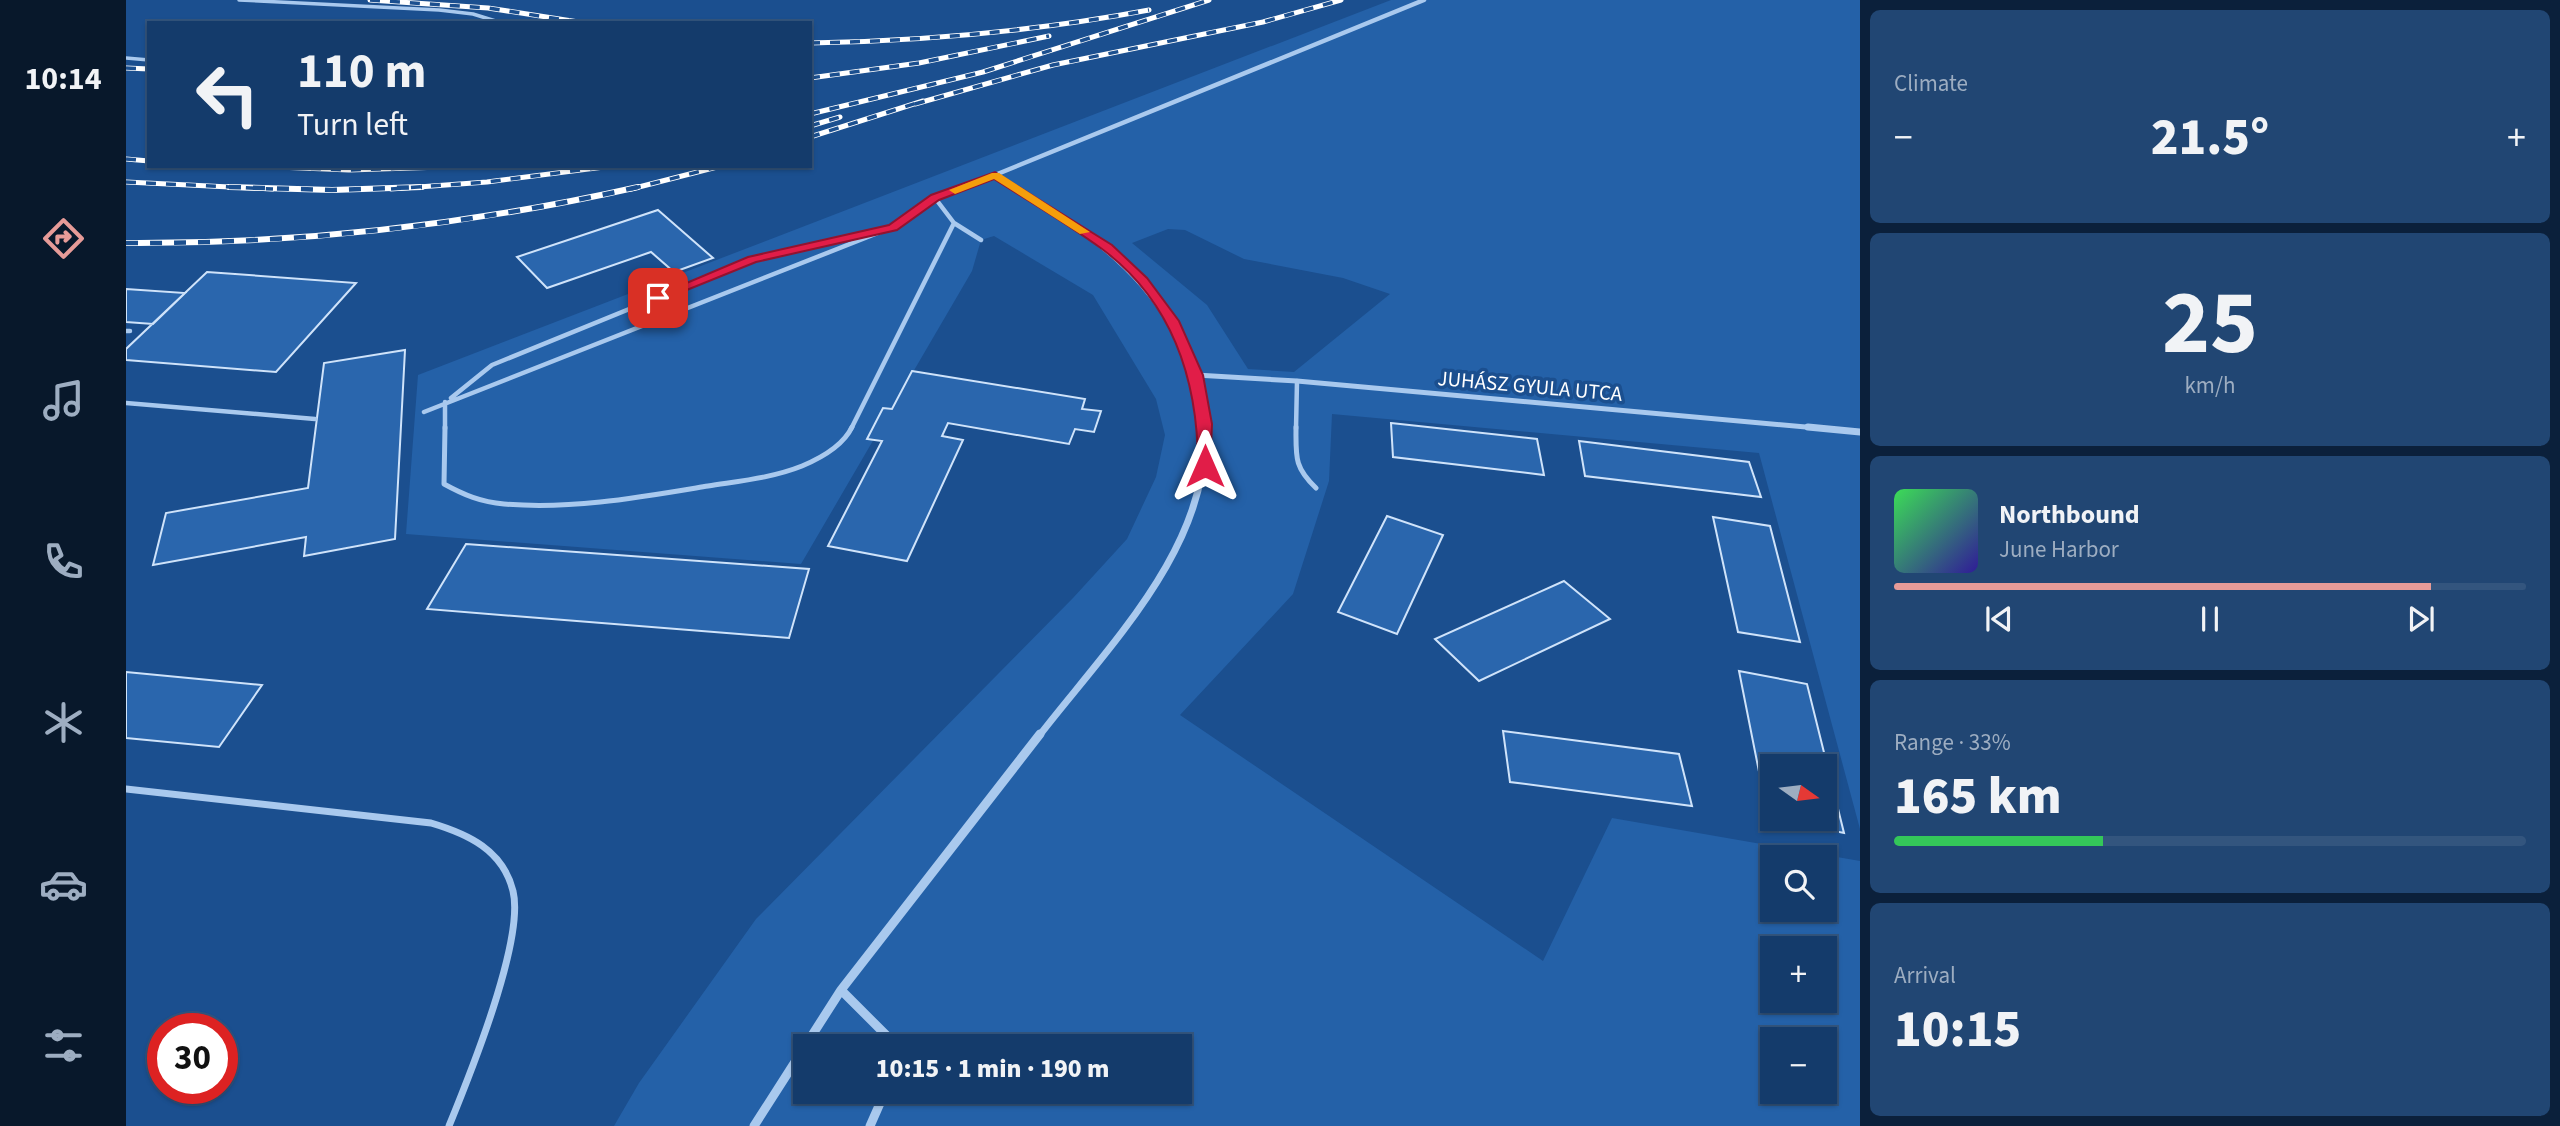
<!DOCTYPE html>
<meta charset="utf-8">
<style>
body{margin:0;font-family:"Source Sans 3",sans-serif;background:#214673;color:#f1f3f6;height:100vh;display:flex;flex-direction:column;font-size:26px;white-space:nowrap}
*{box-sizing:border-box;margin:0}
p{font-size:23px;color:#9dadc1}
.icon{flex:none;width:38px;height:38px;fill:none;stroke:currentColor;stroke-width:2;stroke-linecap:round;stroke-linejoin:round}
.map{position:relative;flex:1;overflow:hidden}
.panel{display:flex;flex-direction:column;gap:10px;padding:10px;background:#0b203b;width:700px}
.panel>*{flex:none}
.hud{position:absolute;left:21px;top:21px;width:665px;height:147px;border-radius:0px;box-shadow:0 2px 5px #0004,0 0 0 2px #33557e;background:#143b6b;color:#f1f3f6;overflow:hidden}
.needle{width:46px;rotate:104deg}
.buttons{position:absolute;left:1634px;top:754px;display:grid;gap:14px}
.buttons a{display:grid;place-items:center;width:77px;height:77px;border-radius:0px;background:#143b6b;box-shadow:0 2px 5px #0004,0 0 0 2px #33557e;font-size:35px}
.speed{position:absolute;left:21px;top:1013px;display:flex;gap:14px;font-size:35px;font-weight:700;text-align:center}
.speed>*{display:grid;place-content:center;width:91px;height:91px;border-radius:50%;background:#143b6b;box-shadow:0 2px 5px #0004,0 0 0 2px #33557e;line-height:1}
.speed .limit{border:10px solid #d22;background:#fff;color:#111}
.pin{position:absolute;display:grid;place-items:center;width:60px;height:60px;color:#fff;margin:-30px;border-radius:14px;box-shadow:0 4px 10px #0006}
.me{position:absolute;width:77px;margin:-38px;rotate:0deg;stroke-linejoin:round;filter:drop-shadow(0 0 5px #0008)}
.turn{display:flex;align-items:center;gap:24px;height:147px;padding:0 35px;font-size:32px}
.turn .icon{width:91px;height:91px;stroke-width:2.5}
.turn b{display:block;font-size:49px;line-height:60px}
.big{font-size:52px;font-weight:800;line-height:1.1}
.panel .card{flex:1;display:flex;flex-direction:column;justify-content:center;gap:10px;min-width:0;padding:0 24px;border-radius:10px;background:#214673}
.panel .dial{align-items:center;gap:0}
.dial b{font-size:91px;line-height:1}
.song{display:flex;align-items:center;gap:21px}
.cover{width:84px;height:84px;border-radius:10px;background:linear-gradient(135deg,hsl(130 70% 55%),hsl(250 70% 35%))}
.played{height:7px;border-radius:4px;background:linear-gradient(90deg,#e69b98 85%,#33557e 85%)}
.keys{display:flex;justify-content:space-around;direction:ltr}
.heat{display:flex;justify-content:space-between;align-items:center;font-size:38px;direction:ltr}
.charge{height:10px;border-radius:5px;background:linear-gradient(90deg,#34c759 33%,#33557e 0)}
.trip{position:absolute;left:667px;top:1034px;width:399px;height:70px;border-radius:0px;background:#143b6b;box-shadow:0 2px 5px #0004,0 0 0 2px #33557e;font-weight:800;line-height:70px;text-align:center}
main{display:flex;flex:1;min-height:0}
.dock{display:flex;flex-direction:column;width:126px;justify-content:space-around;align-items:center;background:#08182b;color:#9dadc1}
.dock .icon{width:49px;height:49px}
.dock .on{color:#e69b98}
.dock b{font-size:32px;color:#f1f3f6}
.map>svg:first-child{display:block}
.green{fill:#2461a8;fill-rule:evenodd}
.building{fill:#2a66ad;stroke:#cfe3fa;stroke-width:2}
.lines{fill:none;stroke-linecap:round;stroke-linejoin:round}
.service-far3{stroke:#a9c9ee;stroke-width:3.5}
.service-far2{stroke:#a9c9ee;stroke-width:4.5}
.service-far1{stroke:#a9c9ee;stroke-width:5}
.service{stroke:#a9c9ee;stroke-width:7}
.minor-far3{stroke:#a9c9ee;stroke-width:4.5}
.minor-far2{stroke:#a9c9ee;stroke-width:5}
.minor-far1{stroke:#a9c9ee;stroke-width:7}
.minor{stroke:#a9c9ee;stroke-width:9}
.rail-far1-casing{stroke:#fff;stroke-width:5}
.rail-casing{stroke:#fff;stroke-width:6}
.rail-far1{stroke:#1b4f8f;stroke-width:3.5;stroke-dasharray:10;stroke-linecap:butt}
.rail{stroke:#1b4f8f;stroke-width:4.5;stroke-dasharray:12;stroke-linecap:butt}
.route{fill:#e11d48;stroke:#92132f;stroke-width:2}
.slow{fill:#f59e0b}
.labels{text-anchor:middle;stroke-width:7;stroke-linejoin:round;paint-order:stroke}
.street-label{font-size:21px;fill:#fff;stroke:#1b4f8f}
</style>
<main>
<nav class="dock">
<b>10:14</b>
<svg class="icon on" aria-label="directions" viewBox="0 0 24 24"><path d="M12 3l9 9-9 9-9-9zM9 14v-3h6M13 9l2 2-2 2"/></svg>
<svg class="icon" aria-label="music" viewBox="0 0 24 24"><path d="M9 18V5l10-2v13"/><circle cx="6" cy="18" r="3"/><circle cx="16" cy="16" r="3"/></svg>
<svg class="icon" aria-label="phone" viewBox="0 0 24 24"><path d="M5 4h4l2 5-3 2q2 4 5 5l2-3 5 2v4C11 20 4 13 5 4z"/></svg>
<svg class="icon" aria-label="climate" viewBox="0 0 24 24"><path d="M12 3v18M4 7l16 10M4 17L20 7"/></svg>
<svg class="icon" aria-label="car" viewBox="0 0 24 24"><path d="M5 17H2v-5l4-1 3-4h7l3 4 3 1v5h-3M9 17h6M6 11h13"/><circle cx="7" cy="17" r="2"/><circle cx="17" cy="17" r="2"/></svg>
<svg class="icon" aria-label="filters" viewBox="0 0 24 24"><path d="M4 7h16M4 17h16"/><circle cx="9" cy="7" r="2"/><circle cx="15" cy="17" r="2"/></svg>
</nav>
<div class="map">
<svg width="1734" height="1126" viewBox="0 0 1734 1126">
<rect width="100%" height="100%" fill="#1b4f8f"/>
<path class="green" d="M1265,0h469v829l-101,-376 -427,-39 -3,67 -36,113 -113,121 363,246 69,-143 248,43v265h-1246l25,-43 117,-164 317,-321 54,-59 29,-62 9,-42 -9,-36 -63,-104 -99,-59 -13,4 -9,31 -171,293 -395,-30 12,-159zM1042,229l17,1 59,29 99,19 47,16 -96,78 -46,-3 -41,-64 -75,-62zM1647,858h52v52h-52zM1647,948h52v53h-52zM1647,1040h52v52h-52zM679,1046h375v46h-375z"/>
<path class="building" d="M532,210l55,48 -39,14 -23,-20 -104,36 -30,-31z
M81,272l149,11 -80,89 -150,-12v-11z
M0,289l59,4 -32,31 -27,-2z
M279,350l-10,189 -91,17 2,-19 -153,28 13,-52 142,-25 16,-125z
M786,371l173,28 -3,10 19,2 -7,21 -19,-3 -6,15 -121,-21 -6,13 21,4 -56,121 -79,-15 54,-105 -15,-2 16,-31 9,1z
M1265,423l146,16 7,36 -151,-18z
M1453,441l170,21 12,35 -176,-21z
M1261,516l56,19 -46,99 -59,-22z
M1587,517l57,9 30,116 -62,-10z
M340,544l343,25 -20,69 -362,-29z
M1438,581l46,38 -131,62 -44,-42z
M1613,671l68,13 37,149 -68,-14h49v-53h-52v52l-5,-1z
M0,672l136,13 -43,62 -93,-9z
M1377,731l176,23 13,52 -182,-24z"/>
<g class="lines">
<path class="service-far3" d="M113,0l200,10 34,4 29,9
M0,58l23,2
M833,189l36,-14"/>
<path class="service-far2" d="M809,198l19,25 27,17
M0,331h4
M325,398l41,-33 260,-106 122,-27
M0,403l189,16
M298,412l469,-185 42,-29 28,-11
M319,429v-27
M725,429l103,-206
M1170,429l1,-48"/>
<path class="service-far1" d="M319,427l-1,57c20,11 37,18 60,20 67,6 138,-7 204,-18 31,-5 64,-8 94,-20 19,-8 41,-20 50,-39
M1170,427c0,30 -2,40 20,61"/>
<path class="service" d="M0,789l305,34c37,11 72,27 82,68 12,49 -44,186 -64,235"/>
<path class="minor-far3" d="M892,189l-23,-14 429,-175"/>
<path class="minor-far2" d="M889,187c97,58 178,122 189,242
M1070,375l101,6 531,48"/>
<path class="minor-far1" d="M1682,427l52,5
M913,736c67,-87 174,-192 165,-309"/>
<path class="minor" d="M715,990l49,49 1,7
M628,1126l87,-136 199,-256
M744,1126l15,-34"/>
<g class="rail-far1-casing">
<path id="rail-far1" d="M244,0l118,8 97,15
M684,43c114,-2 227,-12 339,-33
M0,68l23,1
M684,78l109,-15 130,-27
M789,104l138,-39 210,-43 78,-22
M684,114l173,-42 226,-72
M684,126l30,-9
M684,137l113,-36
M0,159l23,2
M125,166l98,4 125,-4
M0,182l147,7
M265,189l96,-7 125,-16
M505,189l90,-23"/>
</g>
<g class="rail-casing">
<path id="rail" d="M103,187l103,3 90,-3
M0,243c174,1 343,-18 512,-56"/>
</g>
<use href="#rail-far1" class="rail-far1"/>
<use href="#rail" class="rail"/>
</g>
<path class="route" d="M869,172l117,73 35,33 32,43 24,54 9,49 -2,45 -5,1 -7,-4c0,-85 -25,-164 -96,-217 -34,-25 -72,-47 -108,-70l-55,21 -42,30 -141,32 -94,38 -4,1 -7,-3 97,-41 141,-32 42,-30z"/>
<path class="slow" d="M866,173h7l91,59 -10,2 -86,-55 -39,15 -6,-4z"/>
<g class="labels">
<g class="street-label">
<text transform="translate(1404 386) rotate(5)" y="7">JUHÁSZ GYULA UTCA</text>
</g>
</g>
</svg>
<div class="buttons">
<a><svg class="needle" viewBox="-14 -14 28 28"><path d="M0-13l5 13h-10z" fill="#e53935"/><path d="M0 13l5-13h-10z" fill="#9dadc1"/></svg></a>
<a><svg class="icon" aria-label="search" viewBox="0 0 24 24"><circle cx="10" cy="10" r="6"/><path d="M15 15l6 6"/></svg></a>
<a>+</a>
<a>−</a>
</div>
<div class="speed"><div class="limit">30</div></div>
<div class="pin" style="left:532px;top:298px;background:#d93025"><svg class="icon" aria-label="arrive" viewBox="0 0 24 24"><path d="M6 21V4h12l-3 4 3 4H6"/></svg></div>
<svg class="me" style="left:1079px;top:466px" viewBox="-20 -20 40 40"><path d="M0-17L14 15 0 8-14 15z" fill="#e11d48" stroke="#fff" stroke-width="4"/></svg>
<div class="trip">10:15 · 1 min · 190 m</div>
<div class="hud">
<div class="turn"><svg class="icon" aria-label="left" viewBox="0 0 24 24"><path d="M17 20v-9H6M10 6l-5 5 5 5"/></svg><div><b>110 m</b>Turn left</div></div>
</div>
</div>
<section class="panel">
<div class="card"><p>Climate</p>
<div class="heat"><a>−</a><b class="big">21.5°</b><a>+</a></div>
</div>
<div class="card dial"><b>25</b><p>km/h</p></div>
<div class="card">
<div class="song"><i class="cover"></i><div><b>Northbound</b><p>June Harbor</p></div></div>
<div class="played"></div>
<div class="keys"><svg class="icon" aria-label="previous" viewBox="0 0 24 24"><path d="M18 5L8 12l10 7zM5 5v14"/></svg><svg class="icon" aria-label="pause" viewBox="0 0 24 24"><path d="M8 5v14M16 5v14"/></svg><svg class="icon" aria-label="next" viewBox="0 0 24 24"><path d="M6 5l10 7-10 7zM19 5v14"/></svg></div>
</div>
<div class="card"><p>Range · 33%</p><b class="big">165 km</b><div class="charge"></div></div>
<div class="card"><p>Arrival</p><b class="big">10:15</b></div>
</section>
</main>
